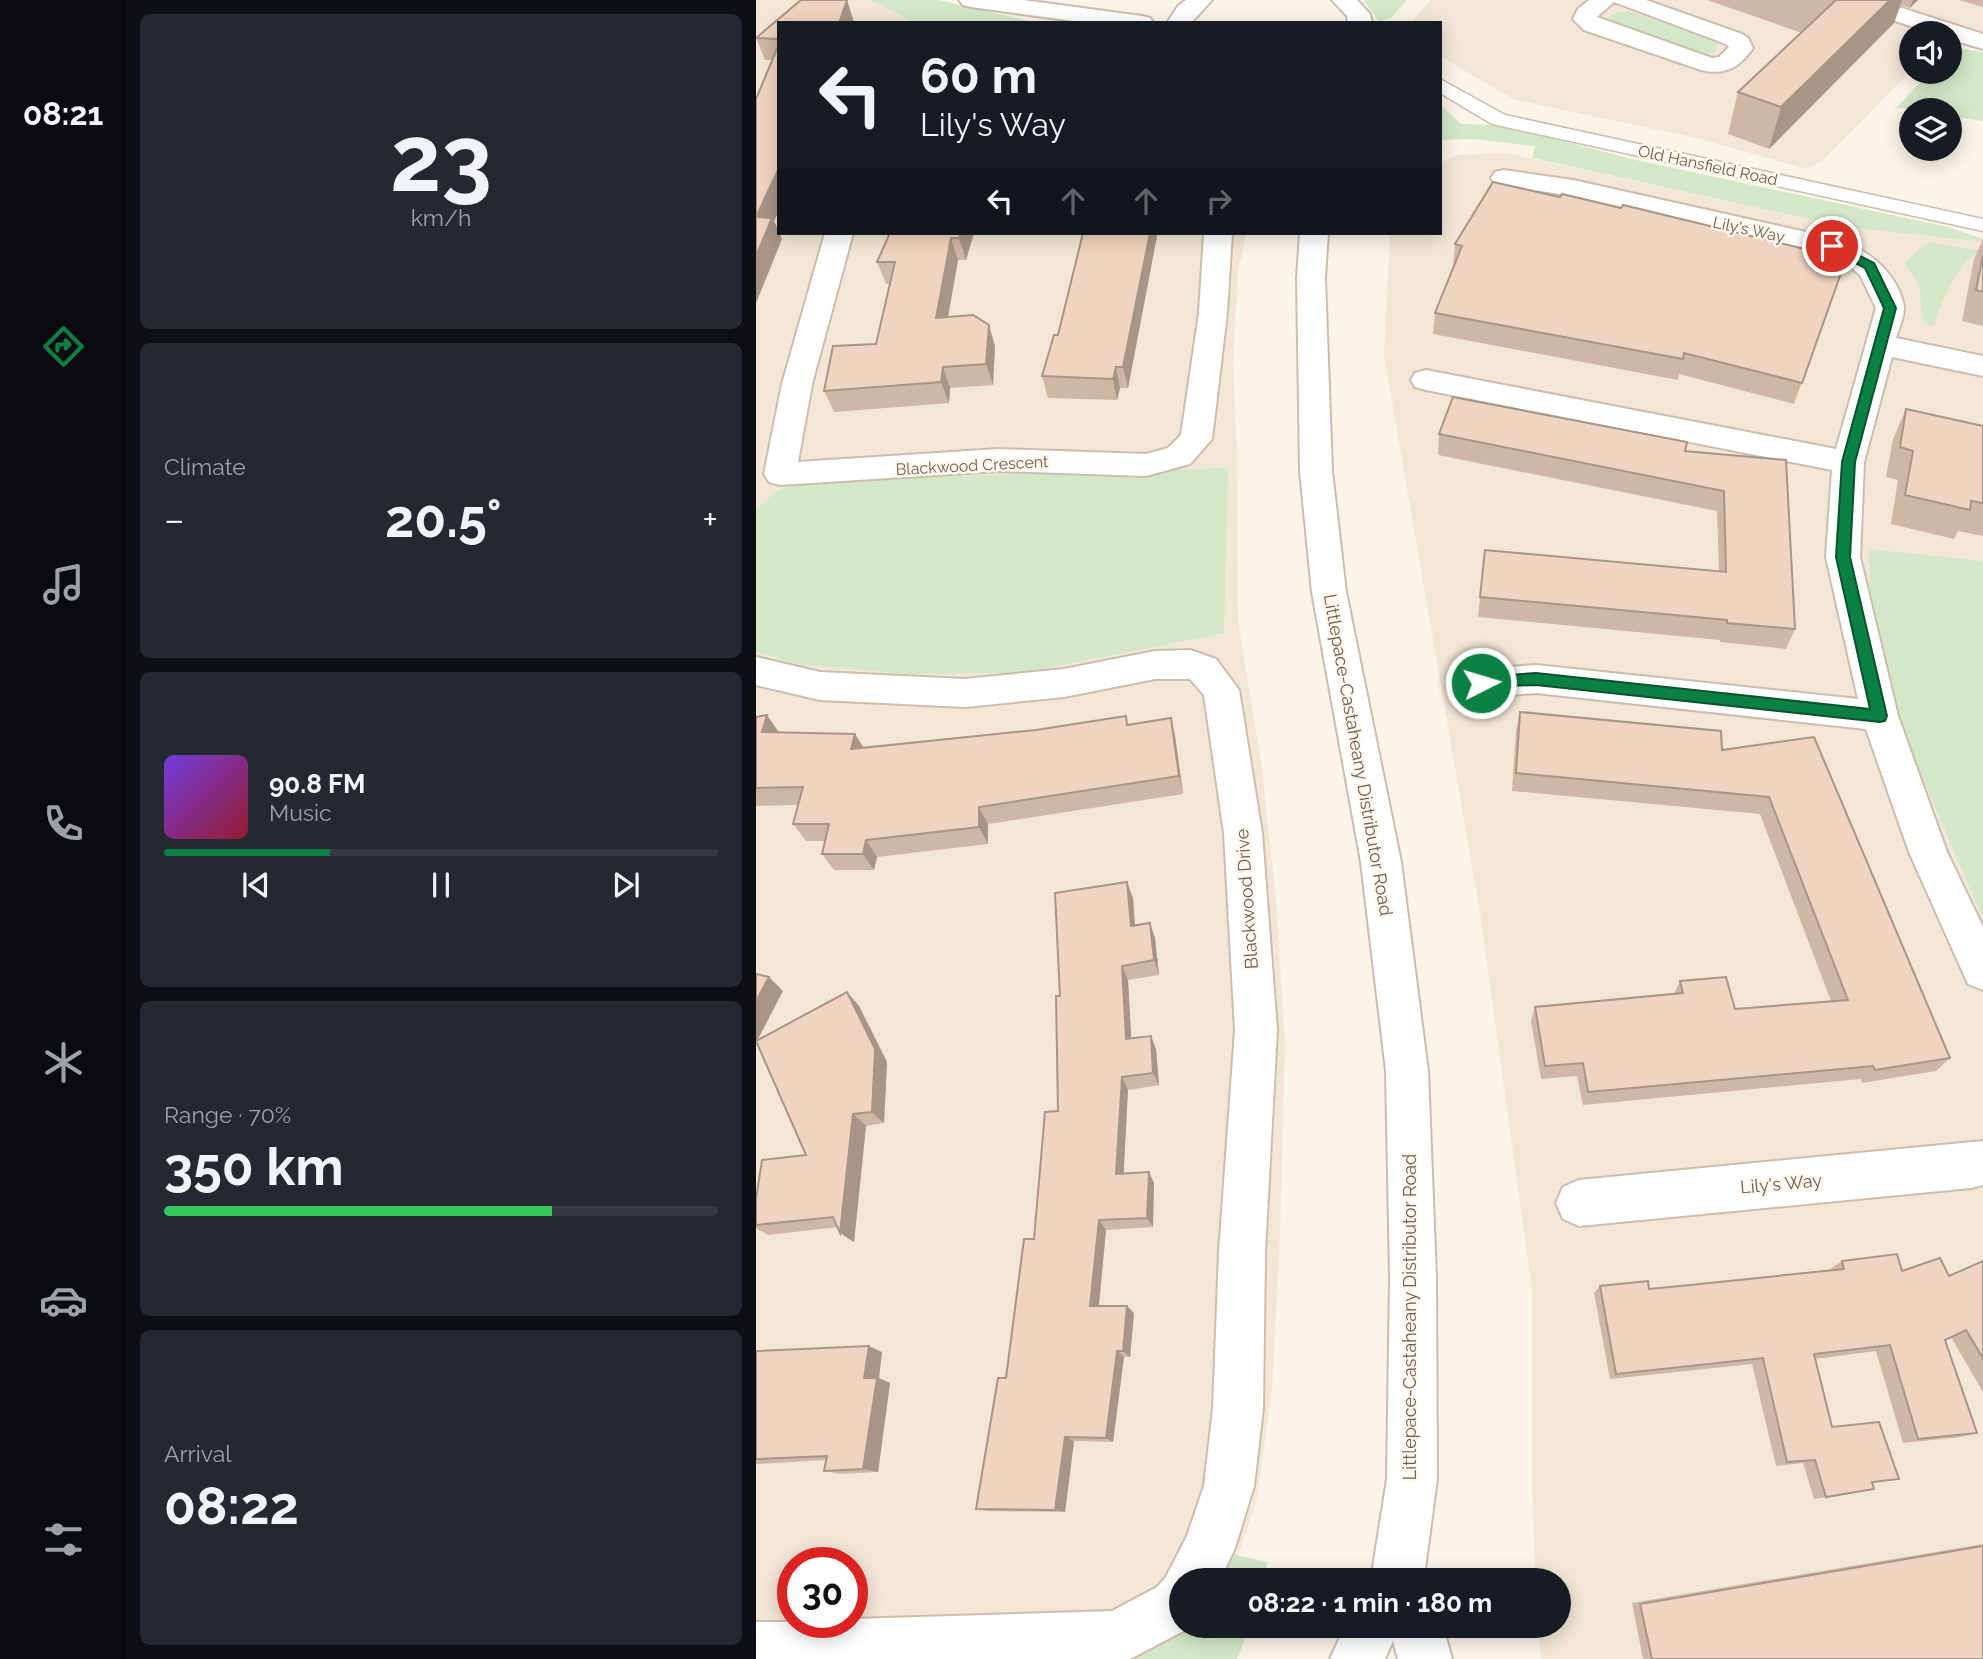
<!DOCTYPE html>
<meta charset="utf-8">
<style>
body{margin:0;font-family:Raleway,sans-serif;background:#242831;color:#f1f3f6;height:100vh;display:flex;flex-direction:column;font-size:26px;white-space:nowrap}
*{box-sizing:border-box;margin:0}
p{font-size:23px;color:#9ea1a6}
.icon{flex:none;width:38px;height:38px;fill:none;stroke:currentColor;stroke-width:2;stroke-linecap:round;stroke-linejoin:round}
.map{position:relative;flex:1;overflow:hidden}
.details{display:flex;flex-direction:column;gap:14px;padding:14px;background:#0d0f14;width:630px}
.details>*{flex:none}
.guide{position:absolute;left:21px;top:21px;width:665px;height:214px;border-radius:0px;box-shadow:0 4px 18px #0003;background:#171b24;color:#f1f3f6;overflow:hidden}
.controls{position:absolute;left:1143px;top:21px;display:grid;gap:14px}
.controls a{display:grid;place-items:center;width:63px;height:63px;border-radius:50%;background:#171b24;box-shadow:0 4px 18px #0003;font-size:35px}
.speed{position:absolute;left:21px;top:1547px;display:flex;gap:14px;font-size:35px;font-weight:700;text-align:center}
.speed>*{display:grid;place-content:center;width:91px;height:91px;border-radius:50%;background:#171b24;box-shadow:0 4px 18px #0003;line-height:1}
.speed .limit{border:10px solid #d22;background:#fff;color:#111}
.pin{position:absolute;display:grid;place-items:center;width:60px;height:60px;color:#fff;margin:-30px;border:4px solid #fff;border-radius:50%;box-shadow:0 2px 7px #0007}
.me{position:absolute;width:77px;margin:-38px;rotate:85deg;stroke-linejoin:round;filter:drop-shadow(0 0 5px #0008)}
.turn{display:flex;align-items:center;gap:24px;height:147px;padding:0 28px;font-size:32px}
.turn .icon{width:91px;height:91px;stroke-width:2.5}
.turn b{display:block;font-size:49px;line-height:60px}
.lanes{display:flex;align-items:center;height:66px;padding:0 28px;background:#0003;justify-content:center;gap:35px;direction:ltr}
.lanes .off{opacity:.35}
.big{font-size:52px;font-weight:700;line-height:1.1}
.details .widget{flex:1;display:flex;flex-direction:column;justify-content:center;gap:10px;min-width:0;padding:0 24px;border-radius:10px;background:#242831}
.details .dial{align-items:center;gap:0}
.dial b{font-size:91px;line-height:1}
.song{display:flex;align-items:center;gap:21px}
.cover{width:84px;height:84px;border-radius:10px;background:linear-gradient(135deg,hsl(260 70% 55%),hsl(350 70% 35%))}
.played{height:7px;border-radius:4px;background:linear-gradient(90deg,#0b8043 30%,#363941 30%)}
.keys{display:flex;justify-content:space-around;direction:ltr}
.heat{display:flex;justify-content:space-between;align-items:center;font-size:38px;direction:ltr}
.charge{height:10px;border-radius:5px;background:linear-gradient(90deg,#34c759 70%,#363941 0)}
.trip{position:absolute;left:413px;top:1568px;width:402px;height:70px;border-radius:35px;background:#171b24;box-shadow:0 4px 18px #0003;font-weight:700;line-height:70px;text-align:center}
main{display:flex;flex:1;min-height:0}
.tab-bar{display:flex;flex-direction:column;width:126px;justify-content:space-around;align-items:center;background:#090b0e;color:#9ea1a6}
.tab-bar .icon{width:49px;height:49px}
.tab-bar .active{color:#0b8043}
.tab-bar b{font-size:32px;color:#f1f3f6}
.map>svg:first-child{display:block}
.residential{fill:#f2e7d7;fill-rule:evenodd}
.green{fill:#d4e8c7}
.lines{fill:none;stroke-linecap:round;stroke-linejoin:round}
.pedestrian-casing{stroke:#cdbdaf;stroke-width:3}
.minor-casing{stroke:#cdbdaf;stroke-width:4}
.tertiary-casing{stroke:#cdbdaf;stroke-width:4}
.pedestrian{fill:#fff;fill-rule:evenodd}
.minor{fill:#fff;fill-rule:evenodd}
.tertiary{fill:#fff;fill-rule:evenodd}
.wall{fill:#ceb7a6}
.shaded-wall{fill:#a79587}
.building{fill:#efd5c1;stroke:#a79587;stroke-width:2}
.route{fill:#0b8043;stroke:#07532c;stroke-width:2}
.labels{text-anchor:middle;stroke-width:5;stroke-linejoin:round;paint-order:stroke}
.far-street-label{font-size:16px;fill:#745c4d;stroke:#fef8ef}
.street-label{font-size:18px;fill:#745c4d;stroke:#fef8ef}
</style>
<main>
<nav class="tab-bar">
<b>08:21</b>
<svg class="icon active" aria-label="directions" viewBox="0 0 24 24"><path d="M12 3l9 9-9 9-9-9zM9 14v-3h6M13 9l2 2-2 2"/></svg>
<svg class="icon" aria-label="music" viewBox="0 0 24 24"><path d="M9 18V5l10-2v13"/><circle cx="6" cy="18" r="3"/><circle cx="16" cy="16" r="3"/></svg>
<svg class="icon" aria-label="phone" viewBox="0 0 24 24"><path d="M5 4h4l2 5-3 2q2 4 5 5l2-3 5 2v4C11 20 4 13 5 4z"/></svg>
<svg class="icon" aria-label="climate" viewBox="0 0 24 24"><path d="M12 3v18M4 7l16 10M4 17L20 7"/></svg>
<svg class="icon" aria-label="car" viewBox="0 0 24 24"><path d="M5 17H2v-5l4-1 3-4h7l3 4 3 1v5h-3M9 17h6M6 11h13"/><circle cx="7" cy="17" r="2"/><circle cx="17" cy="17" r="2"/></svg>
<svg class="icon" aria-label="filters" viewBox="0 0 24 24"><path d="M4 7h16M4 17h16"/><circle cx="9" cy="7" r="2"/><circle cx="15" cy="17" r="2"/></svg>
</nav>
<section class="details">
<div class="widget dial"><b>23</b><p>km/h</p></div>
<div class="widget"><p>Climate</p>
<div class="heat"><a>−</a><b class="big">20.5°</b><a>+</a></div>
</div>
<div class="widget">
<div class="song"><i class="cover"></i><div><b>90.8 FM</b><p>Music</p></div></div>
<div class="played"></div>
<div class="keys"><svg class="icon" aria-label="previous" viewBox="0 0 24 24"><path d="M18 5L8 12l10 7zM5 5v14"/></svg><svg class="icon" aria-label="pause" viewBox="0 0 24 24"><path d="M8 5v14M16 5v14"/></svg><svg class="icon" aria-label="next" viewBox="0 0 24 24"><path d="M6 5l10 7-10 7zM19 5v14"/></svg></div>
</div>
<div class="widget"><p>Range · 70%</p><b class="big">350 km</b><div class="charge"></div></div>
<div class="widget"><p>Arrival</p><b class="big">08:22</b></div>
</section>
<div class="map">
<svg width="1227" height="1659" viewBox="0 0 1227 1659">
<rect width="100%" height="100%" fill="#fbf4e8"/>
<path class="residential" d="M0,0h131l58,23h-166v210h467l-8,39 -5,90 4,96 1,164 23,139 15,138 9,143 -5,192 -8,155 -15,110 -27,81h-49v46l-425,33zM37,1563h59v59h-59z
M674,0h553v44l-33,-5v-6h-39v38l-87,88 -16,10 -115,-32 -178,-37 -75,-44v-33h-29z
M750,153l339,74 138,15v1417h-442l-3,-33h21v-46h-23l-4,-88v-202l-52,-377 -96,-558 6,-122h50v-70l16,-8z"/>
<path class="green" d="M114,0h68l100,23h-122z
M607,0h44l-16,18 -12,3z
M862,12h13l78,25 8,6 -1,9 -10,3 -11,-1 -76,-27 -9,-7 1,-5z
M1206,49l21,3v69l-33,-5v-6l-54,-2 34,-36h20v-15z
M684,104l21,20 39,1 136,35 312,67 35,12v3l-138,-15 -313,-69 3,-12 -62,-7 -33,1z
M1172,242l55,9v5l-8,-2c-23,18 -32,47 -42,73l-10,-5 -4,-36 -15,-23z
M472,468l-4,165 -202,40 -115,1 -112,-10 -39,-12v-142l20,-19 22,-7 56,-5z
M1113,549l114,12v358l-90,-211 -23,-97z
M469,1553l43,9 -5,18h-56z
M425,1618v8h69l-13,33h-152l45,-5z"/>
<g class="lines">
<g class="pedestrian-casing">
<path id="pedestrian" d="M684,79l65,36 478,104v12l-491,-107 -52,-31z"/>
</g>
<g class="minor-casing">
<path id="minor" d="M833,0h57l96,34 6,4 5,10c-13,19 -28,28 -52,22l-117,-40 -11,-11 5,-10zM858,2l112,42 3,3 -10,10 -7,1 -115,-41z
M1086,0h35l106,34v15l-33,-10v-6h-18l-86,-28z
M748,170l69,10 269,60c29,13 55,33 62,66 1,9 -5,23 -8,32l87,18v20l-91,-19 -28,105 -4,95 38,159 49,136 36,75v63l-15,-6 -59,-132 -43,-123 -330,-36 -55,4 -13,-4 -5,-10 5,-10 13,-4 55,-4 322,34 -32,-142 6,-87 -406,-80 -11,-3 -4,-7 4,-7 11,-3 410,79 40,-141 -16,-33 -14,-12 -23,-10 -250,-57 -78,-12 -4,-6 4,-6z
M69,233h28l-41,151 -14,78 200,-13 148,5 22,-6 13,-13 18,-122 5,-80h28l-5,80 -15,126 -22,25 -44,12 -148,-5 -218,14 -11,-3 -5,-8 18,-90z
M434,650l26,9 23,31 23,143 15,197 -12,222 -2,157 -9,77 -19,62 -15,32h-39v46h12l-63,33h-374v-37h96v-3l260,-8 45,-24 9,-10 21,-41 17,-50 9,-77 6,-157 16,-222 -11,-197 -20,-138 -14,-16h-35l-91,18 -99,10 -145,-7 -64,-15v-28l64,15 145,7 99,-10 91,-18z
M1227,1141v44l-12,3 -392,38 -16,-7 -7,-16 7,-16 16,-7z"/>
</g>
<g class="tertiary-casing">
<path id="tertiary" d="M203,0h64l119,16 8,2 4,5h-66l-117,-16 -8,-2z
M430,0h26l-21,23h-24l11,-17z
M576,0h25l13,14 2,9h-24l-1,-7z
M544,233h28l-3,45 7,193 14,121 55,270 27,209 8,206 1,202 -12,90 -5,11h-52l5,-13 14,-88 3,-202 -4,-206 -25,-209 -49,-270 -12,-121 -3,-193z
M589,1626h98l9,33h-54l-5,-18 -8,18h-55z"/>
</g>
<use href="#pedestrian" class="pedestrian"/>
<use href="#minor" class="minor"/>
<use href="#tertiary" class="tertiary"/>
</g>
<path class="wall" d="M45,0h46l7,22v1h-75v187l-5,11 8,18 -26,64v-204l16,-39h-7l-9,-22z
M951,0h211l-8,8 -9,-3 -7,18 -125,126 -41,-15 10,-42 64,-59z
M1203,0h24v7z
M134,233h84l-8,27h-8l-10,57 47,29 -2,39 -43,3 -1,15 -115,9 -10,-21 52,-47 13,-60h-3l-9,-22z
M327,233h74v3l-29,152h-8l-3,12 -69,-2 -6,-22 16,-41z
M1227,239v87l-21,-5 12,-62z
M699,244l391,15 -52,145 -115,-30 -1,6 -245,-46 2,-21 18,-47z
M1150,409l77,17v110l-25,-5 -4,8 -63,-15 7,-44 -12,-3 7,-38z
M683,434l246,17 101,9 9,169 -9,20 -66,-7v-2l-242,-23 7,-67 234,21 -2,-60 -279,-56z
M764,712l202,38 92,-13 136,321 -14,13 -74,12 -1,-4 -278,26 -6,-29 -36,3 -10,-58 4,-14 139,-13 6,-13 55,28 96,-8 -71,-187 -248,-23 4,-60z
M370,716l2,9 43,-7 4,18 8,58 -195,30v20l-111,13 -3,13h-40l-12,-16 3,-13h-19l-13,-17 5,-19 -42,1v-89l23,16 76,1 9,14 172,-18z
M377,898l2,27 20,13 4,37 -31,5 3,58 25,11 3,36 -31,5 -5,84 26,-2 5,11 -1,44 -47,3 -7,76 35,7 -4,44h-6l-11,85 -39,-1 -9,71 -77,-1 -12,-2 30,-131 52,-267 2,-115z
M27,991l-25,49 89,-48 12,14 28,56 -3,61 -18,3 -12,116 -14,-9 -2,-6 -70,8 -12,-7v-29l50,-44 -49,-113z
M1086,1261l60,10 47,5 34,-15v131l-32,-55 -6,3 32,93 -16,4 -58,6 -27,-92 -61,8 17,68 67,52 -27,4 2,6 -60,10 -11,-36 -27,3 -24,-102 -142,15 -16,-86 6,-7 49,3 41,-4 140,-15v-1z
M0,1351l126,1 -3,26 11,5 -12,89 -38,2 -16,-3 2,-11 -70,4z
M1227,1544v115h-340l-11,-56z"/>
<path class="shaded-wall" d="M91,0l7,23h-15z
M1134,0h12l-8,23 -125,126 12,-42z
M1157,0h5l-8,8z
M23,168v42l-5,11 8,18 -26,64v-86z
M205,233h13l-8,27 -7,-22z
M394,233h7v3l-29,152 -5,-21z
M195,238l7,22 -14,79 -8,-21z
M233,325l6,21 -2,39 -7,-21z
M187,367l7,21 -1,15 -8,-21z
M360,367l4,21 -3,12 -4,-21z
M11,715l13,19 -18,-2z
M415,718l4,18 8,58 -4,-18z
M99,734l11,18 -15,-3z
M223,807l9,17v20l-9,-17z
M110,840l11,17 -3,13 -11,-16z
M371,882l6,16 3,43 -5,-15z
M394,923l5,15 4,37 -5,-15z
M366,966l6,14 4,72 -6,-13z
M13,977l14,14 -27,52v-42z
M91,992l12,14 28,56 -3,61 -12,-11z
M395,1036l5,13 3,36 -6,-12z
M366,1077l6,13 -5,95 -7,-11z
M97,1114l13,12 -12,116 -14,-9z
M393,1172l5,11 -1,44 -6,-9z
M343,1220l7,10 -8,83 -8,-7z
M371,1306l7,7 -4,44 -7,-6z
M113,1346l13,6 -3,26 11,5 -12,89 -15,-3 1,-91z
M361,1351l7,6 -11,85 -7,-4z
M309,1437l9,4 -9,71 -10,-2z"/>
<path class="building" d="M45,0h46l-8,23h-60v16l-23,-1z
M1080,0h54l-109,107 -43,-15z
M23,44v124l-23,49v-118z
M737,182l67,15 2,-3 59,14 2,-3 223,54 -44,124 -118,-30 -1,6 -248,-46 27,-67 -7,-2z
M0,217l16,1 -16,38z
M134,233h71l-2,5h-8l-15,80 37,-3 16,10 -3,39 -43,3 -2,15 -117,9 9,-45 43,-2 19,-82h-18z
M327,233h67l-27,134h-7l-3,12 -71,-3 12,-41h4z
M1227,255v37l-7,-2z
M697,397l234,45 -2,9 101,9 9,169 -68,-6v-3l-247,-23 5,-47 241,22 -2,-81 -285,-57z
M1150,409l77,17v77l-12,-2 -1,9 -65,-15 8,-44 -13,-4z
M764,712l201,19 1,19 92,-13 136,321 -75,12 -2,-4 -285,26 -5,-29 -38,3 -10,-59 148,-14 -3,-12 46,-4 9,32 113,-9 -79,-203 -253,-24z
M11,715l-5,17 93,2 -4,15 185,-19 90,-14 1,9 44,-7 8,58 -200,31v20l-113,13 -3,14h-41l7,-30h-36l10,-37 -47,1v-71z
M371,882l4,44 19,-3 4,37 -32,6 4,73 25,-3 2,37 -31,4 -6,97 33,-2 -2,46 -48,2 -9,86h37l-4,45h-6l-11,87 -41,-1 -10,73 -79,-1 22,-131h8l18,-139h10l11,-127 13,-1 -2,-115h4l-5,-103z
M0,974l13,3 -13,24z
M91,992l28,57 -3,63 -19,2 -13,119 -7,-16 -77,8v-26l6,-39 44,-5 -50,-114z
M1141,1254l5,17 38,-13 9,18 34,-15v97l-17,-28 -21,10 32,93 -59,6 -28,-94 -76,9 18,73 47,-5 20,57 -27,3 2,7 -48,8 -11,-37 -28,2 -24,-104 -147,16 -16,-88 48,-5 1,8 41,-4 154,-16 -2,-8z
M113,1346l-5,32h13l-14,91 -39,2 3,-15 -71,3v-108z
M1227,1546v113h-331l-12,-55z"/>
<path class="route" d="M1072,244h8l38,19 22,45 -41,154 -5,95 37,159 -2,5 -5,1 -344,-37 -60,2 -3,-4 3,-4 5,-2 55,-4 334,36 -34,-152 6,-95 42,-154 -19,-40 -37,-19z"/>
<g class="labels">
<g class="far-street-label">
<text transform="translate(952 165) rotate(12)" y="6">Old Hansfield Road</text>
<text transform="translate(993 229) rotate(12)" y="6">Lily's Way</text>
<text transform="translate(216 465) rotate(-3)" y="6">Blackwood Crescent</text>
</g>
<g class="street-label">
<text transform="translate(602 755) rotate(80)" y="6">Littlepace-Castaheany Distributor Road</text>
<text transform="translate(491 899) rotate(-94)" y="6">Blackwood Drive</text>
<text transform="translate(1025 1184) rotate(-5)" y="6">Lily's Way</text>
<text transform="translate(654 1317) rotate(-90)" y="6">Littlepace-Castaheany Distributor Road</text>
</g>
</g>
</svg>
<div class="controls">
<a><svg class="icon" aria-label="sound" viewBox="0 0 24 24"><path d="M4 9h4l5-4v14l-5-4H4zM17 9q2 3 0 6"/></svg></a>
<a><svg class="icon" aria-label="layers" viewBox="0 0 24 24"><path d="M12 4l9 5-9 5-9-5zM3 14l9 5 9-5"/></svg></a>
</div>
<div class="speed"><div class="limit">30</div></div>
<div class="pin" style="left:1076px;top:246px;background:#d93025"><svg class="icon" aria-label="arrive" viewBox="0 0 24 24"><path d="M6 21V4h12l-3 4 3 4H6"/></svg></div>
<svg class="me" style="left:725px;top:683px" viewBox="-20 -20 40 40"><circle r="17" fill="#0b8043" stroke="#fff" stroke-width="3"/><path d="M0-11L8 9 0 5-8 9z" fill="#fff"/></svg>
<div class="trip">08:22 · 1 min · 180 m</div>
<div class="guide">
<div class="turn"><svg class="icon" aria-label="left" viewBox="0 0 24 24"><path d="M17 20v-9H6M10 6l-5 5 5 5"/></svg><div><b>60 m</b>Lily's Way</div></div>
<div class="lanes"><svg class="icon" aria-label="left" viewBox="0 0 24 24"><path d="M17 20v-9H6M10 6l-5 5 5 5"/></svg><svg class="icon off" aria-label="ahead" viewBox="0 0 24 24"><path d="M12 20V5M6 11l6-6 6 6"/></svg><svg class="icon off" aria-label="ahead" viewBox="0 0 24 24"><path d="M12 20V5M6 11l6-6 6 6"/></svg><svg class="icon off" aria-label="right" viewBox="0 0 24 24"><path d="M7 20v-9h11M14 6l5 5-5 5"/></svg></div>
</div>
</div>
</main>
